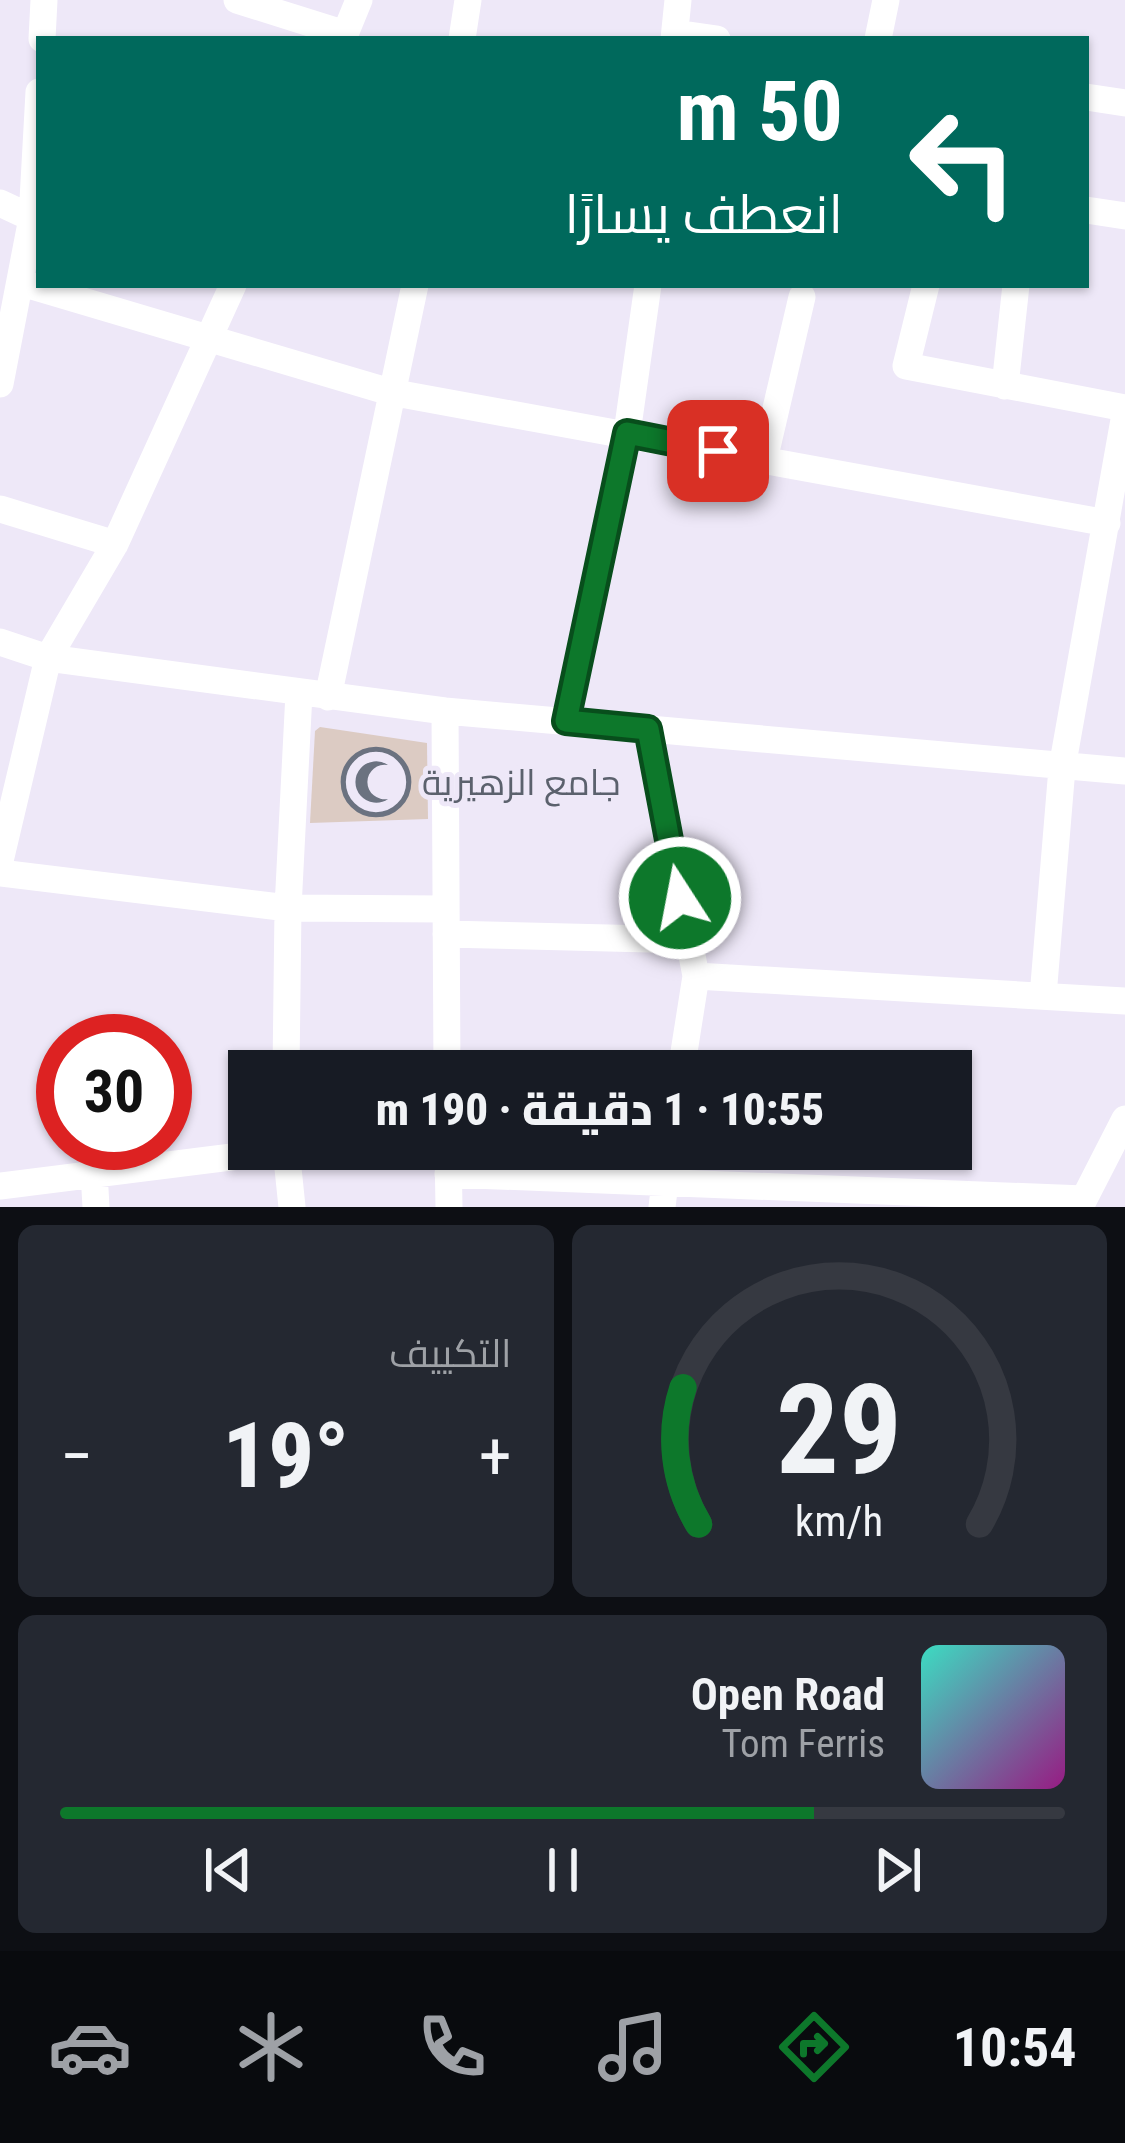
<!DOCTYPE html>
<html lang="ar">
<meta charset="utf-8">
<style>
body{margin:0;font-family:"Roboto Condensed",Cairo,sans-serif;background:#242831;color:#f1f3f6;direction:rtl;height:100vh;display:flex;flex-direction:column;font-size:45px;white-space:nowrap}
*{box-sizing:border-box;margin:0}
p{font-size:39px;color:#9ea1a6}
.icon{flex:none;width:66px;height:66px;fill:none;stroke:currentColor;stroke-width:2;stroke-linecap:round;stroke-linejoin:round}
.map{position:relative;height:1207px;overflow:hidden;direction:ltr}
.panel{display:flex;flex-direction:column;gap:18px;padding:18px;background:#0d0f14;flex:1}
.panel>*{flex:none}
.guide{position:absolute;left:36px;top:36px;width:1053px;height:252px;border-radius:0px;box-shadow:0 3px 9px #0004;direction:rtl;background:#00695c;color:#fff;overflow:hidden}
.speed{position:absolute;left:36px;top:1014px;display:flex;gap:24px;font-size:60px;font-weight:700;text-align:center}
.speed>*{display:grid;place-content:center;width:156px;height:156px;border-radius:50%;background:#171b24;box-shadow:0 3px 9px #0004;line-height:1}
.speed .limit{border:18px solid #d22;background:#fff;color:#111}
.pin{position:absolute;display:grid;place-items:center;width:102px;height:102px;color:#fff;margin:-51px;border-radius:24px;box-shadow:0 6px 18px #0006}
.me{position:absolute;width:132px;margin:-66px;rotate:349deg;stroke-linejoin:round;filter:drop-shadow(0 0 9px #0008)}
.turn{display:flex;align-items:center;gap:42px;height:252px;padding:0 48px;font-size:54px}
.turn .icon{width:156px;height:156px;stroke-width:2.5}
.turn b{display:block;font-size:84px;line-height:102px}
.big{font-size:90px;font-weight:800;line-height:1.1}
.panel .tile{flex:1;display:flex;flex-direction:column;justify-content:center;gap:18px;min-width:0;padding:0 42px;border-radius:18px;background:#242831}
.panel .dial{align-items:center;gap:0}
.dial svg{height:312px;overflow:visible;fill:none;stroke:#363941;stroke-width:7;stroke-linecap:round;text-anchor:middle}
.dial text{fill:#f1f3f6;stroke:none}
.song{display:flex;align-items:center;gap:36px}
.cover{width:144px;height:144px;border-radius:18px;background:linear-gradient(135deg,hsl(170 70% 55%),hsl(310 70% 35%))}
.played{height:12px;border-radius:6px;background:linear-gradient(90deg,#0d782b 75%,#363941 75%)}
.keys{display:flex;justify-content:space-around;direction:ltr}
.heat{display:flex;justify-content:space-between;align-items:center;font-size:66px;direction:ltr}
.panel .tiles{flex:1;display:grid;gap:18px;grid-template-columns:1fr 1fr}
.tile:last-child{grid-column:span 2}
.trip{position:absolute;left:228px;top:1050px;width:744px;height:120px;border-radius:0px;background:#171b24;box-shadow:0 3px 9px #0004;font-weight:800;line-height:120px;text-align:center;direction:rtl}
.menu{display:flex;height:192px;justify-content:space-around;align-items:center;background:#090b0e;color:#9ea1a6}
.menu .icon{width:84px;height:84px}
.menu .on{color:#0d782b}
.menu b{font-size:54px;color:#f1f3f6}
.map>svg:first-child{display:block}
.building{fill:#dccbc3}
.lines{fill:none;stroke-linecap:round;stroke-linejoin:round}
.minor{stroke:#fff;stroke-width:27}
.route-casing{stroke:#084e1c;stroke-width:30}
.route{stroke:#0d782b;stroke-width:21}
.labels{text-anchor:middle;stroke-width:10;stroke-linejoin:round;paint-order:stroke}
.worship-label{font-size:36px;fill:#5b616d;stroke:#eee8f8;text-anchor:start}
</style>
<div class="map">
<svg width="1125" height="1207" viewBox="0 0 1125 1207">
<rect width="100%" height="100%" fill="#eee8f8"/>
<path class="building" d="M320,727l107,16 1,76 -118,4 5,-92z"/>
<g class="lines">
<path class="minor" d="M237,0l108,34
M675,33l42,6
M42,39l2,-39
M343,39l16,-39
M462,39l6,-39
M674,39l4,-39
M878,39l8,-39
M1086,97l39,6
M0,203l32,15
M1086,210l39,6
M22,283l368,109 717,131
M926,285l-20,81 219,42
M0,384l32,-166 7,-126
M1005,386l11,-101
M764,460l38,-163
M0,509l115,35
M0,642l48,16 397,53 680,60
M328,697l87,-412
M445,711l2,360
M566,721l61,-288 21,-148
M648,729l48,247 -15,95
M0,861l48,-203 67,-114 118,-259
M0,873l288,35 156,1
M446,934l243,6
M696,976l429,25
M1043,996l19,-228 63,-354
M286,1071l2,-163 11,-215
M286,1149l6,58
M448,1149l1,58
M94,1172l2,35
M448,1174l636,25
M0,1186l286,-36
M662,1207l7,-58
M1080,1207l45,-88"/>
</g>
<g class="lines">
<g class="route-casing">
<path id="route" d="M680,898l-32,-169 -82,-8 61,-288 91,18"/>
</g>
<use href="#route" class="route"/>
</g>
<defs>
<g id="mosque-ring" transform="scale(3.45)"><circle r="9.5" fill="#eee8f8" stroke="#6b7280" stroke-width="1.5"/><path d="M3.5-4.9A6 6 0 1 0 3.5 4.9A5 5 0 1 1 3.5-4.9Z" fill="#6b7280"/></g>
</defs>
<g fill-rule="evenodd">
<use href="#mosque-ring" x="376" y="782"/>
</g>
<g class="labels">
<g class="worship-label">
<text x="422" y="795">جامع الزهيرية</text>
</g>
</g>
</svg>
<div class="speed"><div class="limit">30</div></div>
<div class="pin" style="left:718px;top:451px;background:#d93025"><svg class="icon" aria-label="arrive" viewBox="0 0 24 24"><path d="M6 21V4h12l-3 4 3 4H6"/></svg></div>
<svg class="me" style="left:680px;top:898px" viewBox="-20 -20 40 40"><circle r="17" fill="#0d782b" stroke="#fff" stroke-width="3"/><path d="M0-11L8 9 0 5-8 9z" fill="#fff"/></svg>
<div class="trip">10:55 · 1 دقيقة · 190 m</div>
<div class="guide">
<div class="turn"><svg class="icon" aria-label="left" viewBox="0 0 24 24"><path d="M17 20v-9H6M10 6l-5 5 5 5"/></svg><div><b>50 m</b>انعطف يسارًا</div></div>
</div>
</div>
<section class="panel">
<div class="tiles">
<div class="tile dial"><svg viewBox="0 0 100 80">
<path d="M14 69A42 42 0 1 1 86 69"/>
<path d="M14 69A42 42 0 0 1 10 34" stroke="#0d782b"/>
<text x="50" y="56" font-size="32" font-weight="700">29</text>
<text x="50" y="72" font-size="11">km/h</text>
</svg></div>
<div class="tile"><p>التكييف</p>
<div class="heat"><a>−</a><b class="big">19°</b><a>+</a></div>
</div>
<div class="tile">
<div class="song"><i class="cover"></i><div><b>Open Road</b><p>Tom Ferris</p></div></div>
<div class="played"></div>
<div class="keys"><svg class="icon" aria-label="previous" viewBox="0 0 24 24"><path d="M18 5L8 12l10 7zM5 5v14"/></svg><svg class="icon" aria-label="pause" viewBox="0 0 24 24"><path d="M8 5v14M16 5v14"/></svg><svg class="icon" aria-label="next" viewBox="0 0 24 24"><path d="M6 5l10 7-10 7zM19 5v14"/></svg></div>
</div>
</div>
</section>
<nav class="menu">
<b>10:54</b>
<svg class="icon on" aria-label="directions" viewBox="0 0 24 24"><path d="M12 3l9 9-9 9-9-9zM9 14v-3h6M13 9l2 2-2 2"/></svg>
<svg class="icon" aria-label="music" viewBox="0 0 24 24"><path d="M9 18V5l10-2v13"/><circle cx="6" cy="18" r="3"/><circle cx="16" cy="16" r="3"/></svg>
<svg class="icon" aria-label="phone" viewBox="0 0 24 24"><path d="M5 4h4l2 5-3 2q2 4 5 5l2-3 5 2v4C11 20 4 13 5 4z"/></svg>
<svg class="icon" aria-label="climate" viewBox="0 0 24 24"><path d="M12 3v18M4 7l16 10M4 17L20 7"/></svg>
<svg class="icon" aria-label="car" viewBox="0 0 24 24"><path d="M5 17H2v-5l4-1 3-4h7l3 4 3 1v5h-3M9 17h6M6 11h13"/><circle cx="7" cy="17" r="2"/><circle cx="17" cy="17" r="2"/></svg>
</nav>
